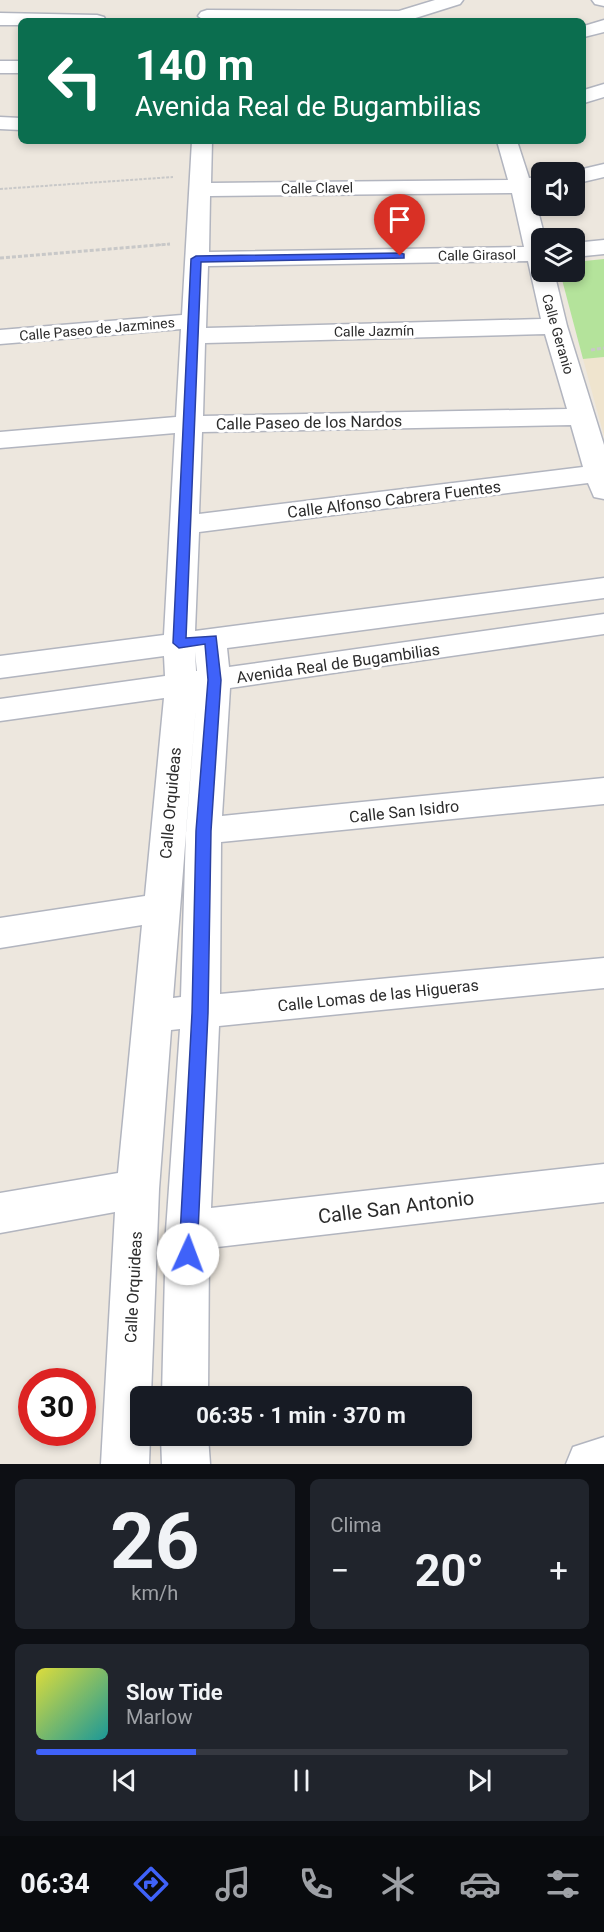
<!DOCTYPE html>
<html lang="es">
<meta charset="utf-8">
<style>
body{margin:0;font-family:Roboto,sans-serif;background:#20242c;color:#f1f3f6;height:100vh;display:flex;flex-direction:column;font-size:22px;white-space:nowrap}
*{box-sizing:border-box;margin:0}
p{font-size:20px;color:#9ea1a6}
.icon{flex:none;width:33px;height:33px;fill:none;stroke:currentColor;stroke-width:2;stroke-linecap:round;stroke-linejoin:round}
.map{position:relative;height:1464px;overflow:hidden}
.panel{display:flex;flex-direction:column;gap:15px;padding:15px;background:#0d0f14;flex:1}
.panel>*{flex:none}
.guide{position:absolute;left:18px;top:18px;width:568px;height:126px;border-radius:9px;box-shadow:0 3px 9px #0003;background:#0b6e4f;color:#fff;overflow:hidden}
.fabs{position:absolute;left:531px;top:162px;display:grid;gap:12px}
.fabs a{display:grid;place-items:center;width:54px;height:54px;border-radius:9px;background:#171b24;box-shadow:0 3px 9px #0003;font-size:30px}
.speed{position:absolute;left:18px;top:1368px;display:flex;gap:12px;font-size:30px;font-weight:700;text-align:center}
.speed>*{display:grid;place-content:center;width:78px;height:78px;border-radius:50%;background:#171b24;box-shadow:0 3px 9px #0003;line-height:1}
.speed .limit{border:9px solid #d22;background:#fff;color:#111}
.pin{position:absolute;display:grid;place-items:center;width:51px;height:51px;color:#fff;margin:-62px -26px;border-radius:50% 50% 50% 0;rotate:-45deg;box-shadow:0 0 6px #0007}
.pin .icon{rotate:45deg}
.me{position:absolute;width:66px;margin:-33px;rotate:2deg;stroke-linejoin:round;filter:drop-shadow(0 0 4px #0008)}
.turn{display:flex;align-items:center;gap:21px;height:126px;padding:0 18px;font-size:27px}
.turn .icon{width:78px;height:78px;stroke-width:2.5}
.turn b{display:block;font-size:42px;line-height:51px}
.big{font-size:45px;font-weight:700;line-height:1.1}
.panel .tile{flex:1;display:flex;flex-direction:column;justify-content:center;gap:9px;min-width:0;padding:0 21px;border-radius:9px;background:#20242c}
.panel .dial{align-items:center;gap:0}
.dial b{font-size:78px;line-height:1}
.song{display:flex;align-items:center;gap:18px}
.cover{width:72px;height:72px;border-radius:9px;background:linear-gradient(135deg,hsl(60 70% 55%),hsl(180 70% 35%))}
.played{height:6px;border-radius:3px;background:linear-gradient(90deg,#3f62f9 30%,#363941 30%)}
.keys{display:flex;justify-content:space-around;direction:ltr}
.heat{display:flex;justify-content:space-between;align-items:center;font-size:33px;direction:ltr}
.panel .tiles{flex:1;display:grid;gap:15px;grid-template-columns:1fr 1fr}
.tile:last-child{grid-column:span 2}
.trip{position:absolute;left:130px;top:1386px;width:342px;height:60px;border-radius:9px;background:#171b24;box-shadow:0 3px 9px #0003;font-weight:700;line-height:60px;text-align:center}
.menu{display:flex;height:96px;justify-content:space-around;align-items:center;background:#090b0e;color:#9ea1a6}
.menu .icon{width:42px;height:42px}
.menu .selected{color:#3f62f9}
.menu b{font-size:27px;color:#f1f3f6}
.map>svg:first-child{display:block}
.education{fill:#efe4ce}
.green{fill:#b4e39b}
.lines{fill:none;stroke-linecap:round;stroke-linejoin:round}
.street-casing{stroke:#b2b5bf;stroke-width:3}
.path-far1{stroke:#c8c8c8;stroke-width:2;stroke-dasharray:3 1.5;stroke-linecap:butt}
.path{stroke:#c8c8c8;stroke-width:3;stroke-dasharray:4 2;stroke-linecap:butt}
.street{fill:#fff;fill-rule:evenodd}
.route{fill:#3f62f9;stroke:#2940a2;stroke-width:1.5}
.labels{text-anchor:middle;stroke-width:6;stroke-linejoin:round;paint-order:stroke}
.far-street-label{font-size:14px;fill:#2c2c2c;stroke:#fff}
.street-label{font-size:16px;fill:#2c2c2c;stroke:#fff}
.near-street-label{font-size:20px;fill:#2c2c2c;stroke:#fff}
</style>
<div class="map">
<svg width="604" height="1464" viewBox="0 0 604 1464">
<rect width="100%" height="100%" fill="#ede7de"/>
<path class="education" d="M604,357v79l-21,-77z"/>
<path class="green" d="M604,259v98l-21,2 -23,-87h14l1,-10z"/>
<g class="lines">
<g class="street-casing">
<path id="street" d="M435,0h28l-3,4 -54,17h-201l-7,-5 3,-4 6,-2 192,1z
M592,0h12v6l-9,-2z
M0,13l97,2 7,2 2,4h-85v4h-21z
M604,20v12l-20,5v-11z
M0,61h21v12h-21z
M604,84v13l-20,6v-13z
M0,117l21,1v12l-21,-1z
M192,141h20l-1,42 297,-3 -11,-39h20l12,37 13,-1v13l-9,1 12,47h-3v34h12l13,54 37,119v54l-10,-2 -6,-14 -389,49 -4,99 409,-53v20l-377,50 2,19 375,-53v20l-374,54 -8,128 382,-38v26l-383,38 -1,152 384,-36v30l-385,38 -8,182 393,-44v38l-395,46 -1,148h-46l4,-165 14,-202 -9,1 -12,159 -8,207h-10v40h9l-1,28h-48l14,-252 -115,21v-40l118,-20 24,-248 -142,23v-30l145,-22 19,-198 -164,23v-22l165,-23 -1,-20 -164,22v-22l164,-21 11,-202 -175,15v-16l176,-15 5,-88 -181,15v-14l182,-15zM512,193l12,54 -315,5 1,-56zM528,261l13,58 -335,9 2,-62zM545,334l22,75 -364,7 2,-73zM571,425l12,42 -384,47 3,-82zM195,652l2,19h-1zM197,693l-11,138 -5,166 -8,1z
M604,164v13l-30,7v-12h-4z
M604,240v14l-30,3v-14z
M161,1436h47l2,28h-48z
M604,1437v27h-38l7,-17z"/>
</g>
<path class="path-far1" d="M0,189l173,-12
M158,245l12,-1"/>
<path class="path" d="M0,258l170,-14
M591,350l13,-2"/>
<use href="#street" class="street"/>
</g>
<path class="route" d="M400,253l4,1v4l-203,4 -15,376 30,-2 5,44 -10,151 -3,182 -11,241 -3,6 -6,3 -7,-3 -2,-6 13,-241 4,-182 12,-151 -3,-36 -26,4 -6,-5 18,-384 5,-3z"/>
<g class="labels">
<g class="far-street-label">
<text transform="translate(317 188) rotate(-1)" y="5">Calle Clavel</text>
<text transform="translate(477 255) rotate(-1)" y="5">Calle Girasol</text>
<text transform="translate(97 329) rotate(-5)" y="5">Calle Paseo de Jazmines</text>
<text transform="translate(374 331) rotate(-1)" y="5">Calle Jazmín</text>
<text transform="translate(558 334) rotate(74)" y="5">Calle Geranio</text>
</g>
<g class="street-label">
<text transform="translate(309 422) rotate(-1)" y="6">Calle Paseo de los Nardos</text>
<text transform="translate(394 499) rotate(-7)" y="6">Calle Alfonso Cabrera Fuentes</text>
<text transform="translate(338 663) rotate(-8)" y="6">Avenida Real de Bugambilias</text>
<text transform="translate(170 803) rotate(-85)" y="6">Calle Orquideas</text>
<text transform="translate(404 811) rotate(-6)" y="6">Calle San Isidro</text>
<text transform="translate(378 995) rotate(-6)" y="6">Calle Lomas de las Higueras</text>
<text transform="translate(133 1287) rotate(-87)" y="6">Calle Orquideas</text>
</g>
<g class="near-street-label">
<text transform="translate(396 1207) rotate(-7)" y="7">Calle San Antonio</text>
</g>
</g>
</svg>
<div class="fabs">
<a><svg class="icon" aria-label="sound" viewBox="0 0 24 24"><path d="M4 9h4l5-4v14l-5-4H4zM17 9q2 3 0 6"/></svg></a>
<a><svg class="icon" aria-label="layers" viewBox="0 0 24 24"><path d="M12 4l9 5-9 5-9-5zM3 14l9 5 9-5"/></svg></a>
</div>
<div class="speed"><div class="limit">30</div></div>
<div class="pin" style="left:400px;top:256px;background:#d93025"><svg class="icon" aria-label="arrive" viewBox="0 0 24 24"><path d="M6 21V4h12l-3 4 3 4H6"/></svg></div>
<svg class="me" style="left:188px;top:1254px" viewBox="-20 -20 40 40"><circle r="19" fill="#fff"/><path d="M0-13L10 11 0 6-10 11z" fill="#3f62f9"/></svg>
<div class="trip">06:35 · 1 min · 370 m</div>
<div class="guide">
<div class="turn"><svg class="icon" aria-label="left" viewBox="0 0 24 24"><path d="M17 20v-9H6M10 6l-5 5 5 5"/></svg><div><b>140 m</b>Avenida Real de Bugambilias</div></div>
</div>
</div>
<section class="panel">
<div class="tiles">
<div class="tile dial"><b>26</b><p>km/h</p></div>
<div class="tile"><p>Clima</p>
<div class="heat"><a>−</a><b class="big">20°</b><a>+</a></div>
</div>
<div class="tile">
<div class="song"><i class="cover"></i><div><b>Slow Tide</b><p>Marlow</p></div></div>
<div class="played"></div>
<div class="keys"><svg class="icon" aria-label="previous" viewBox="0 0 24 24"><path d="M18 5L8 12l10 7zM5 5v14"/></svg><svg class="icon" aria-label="pause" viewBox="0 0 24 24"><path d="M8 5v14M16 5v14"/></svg><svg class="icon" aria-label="next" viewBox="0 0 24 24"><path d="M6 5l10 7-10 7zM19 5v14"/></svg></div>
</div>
</div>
</section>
<nav class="menu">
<b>06:34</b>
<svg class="icon selected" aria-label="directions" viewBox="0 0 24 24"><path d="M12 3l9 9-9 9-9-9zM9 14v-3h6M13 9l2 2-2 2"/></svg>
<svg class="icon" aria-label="music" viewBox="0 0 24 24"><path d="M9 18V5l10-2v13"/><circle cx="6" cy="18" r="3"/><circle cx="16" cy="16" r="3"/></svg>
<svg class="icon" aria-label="phone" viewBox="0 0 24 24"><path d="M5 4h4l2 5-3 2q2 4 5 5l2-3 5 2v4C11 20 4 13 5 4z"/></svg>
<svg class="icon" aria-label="climate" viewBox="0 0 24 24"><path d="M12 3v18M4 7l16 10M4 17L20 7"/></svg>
<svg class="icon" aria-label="car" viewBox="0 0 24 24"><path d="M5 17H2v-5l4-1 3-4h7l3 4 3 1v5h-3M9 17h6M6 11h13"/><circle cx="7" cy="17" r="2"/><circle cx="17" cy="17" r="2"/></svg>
<svg class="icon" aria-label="filters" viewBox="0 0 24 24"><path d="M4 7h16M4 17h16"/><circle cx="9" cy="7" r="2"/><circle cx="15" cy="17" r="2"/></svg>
</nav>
